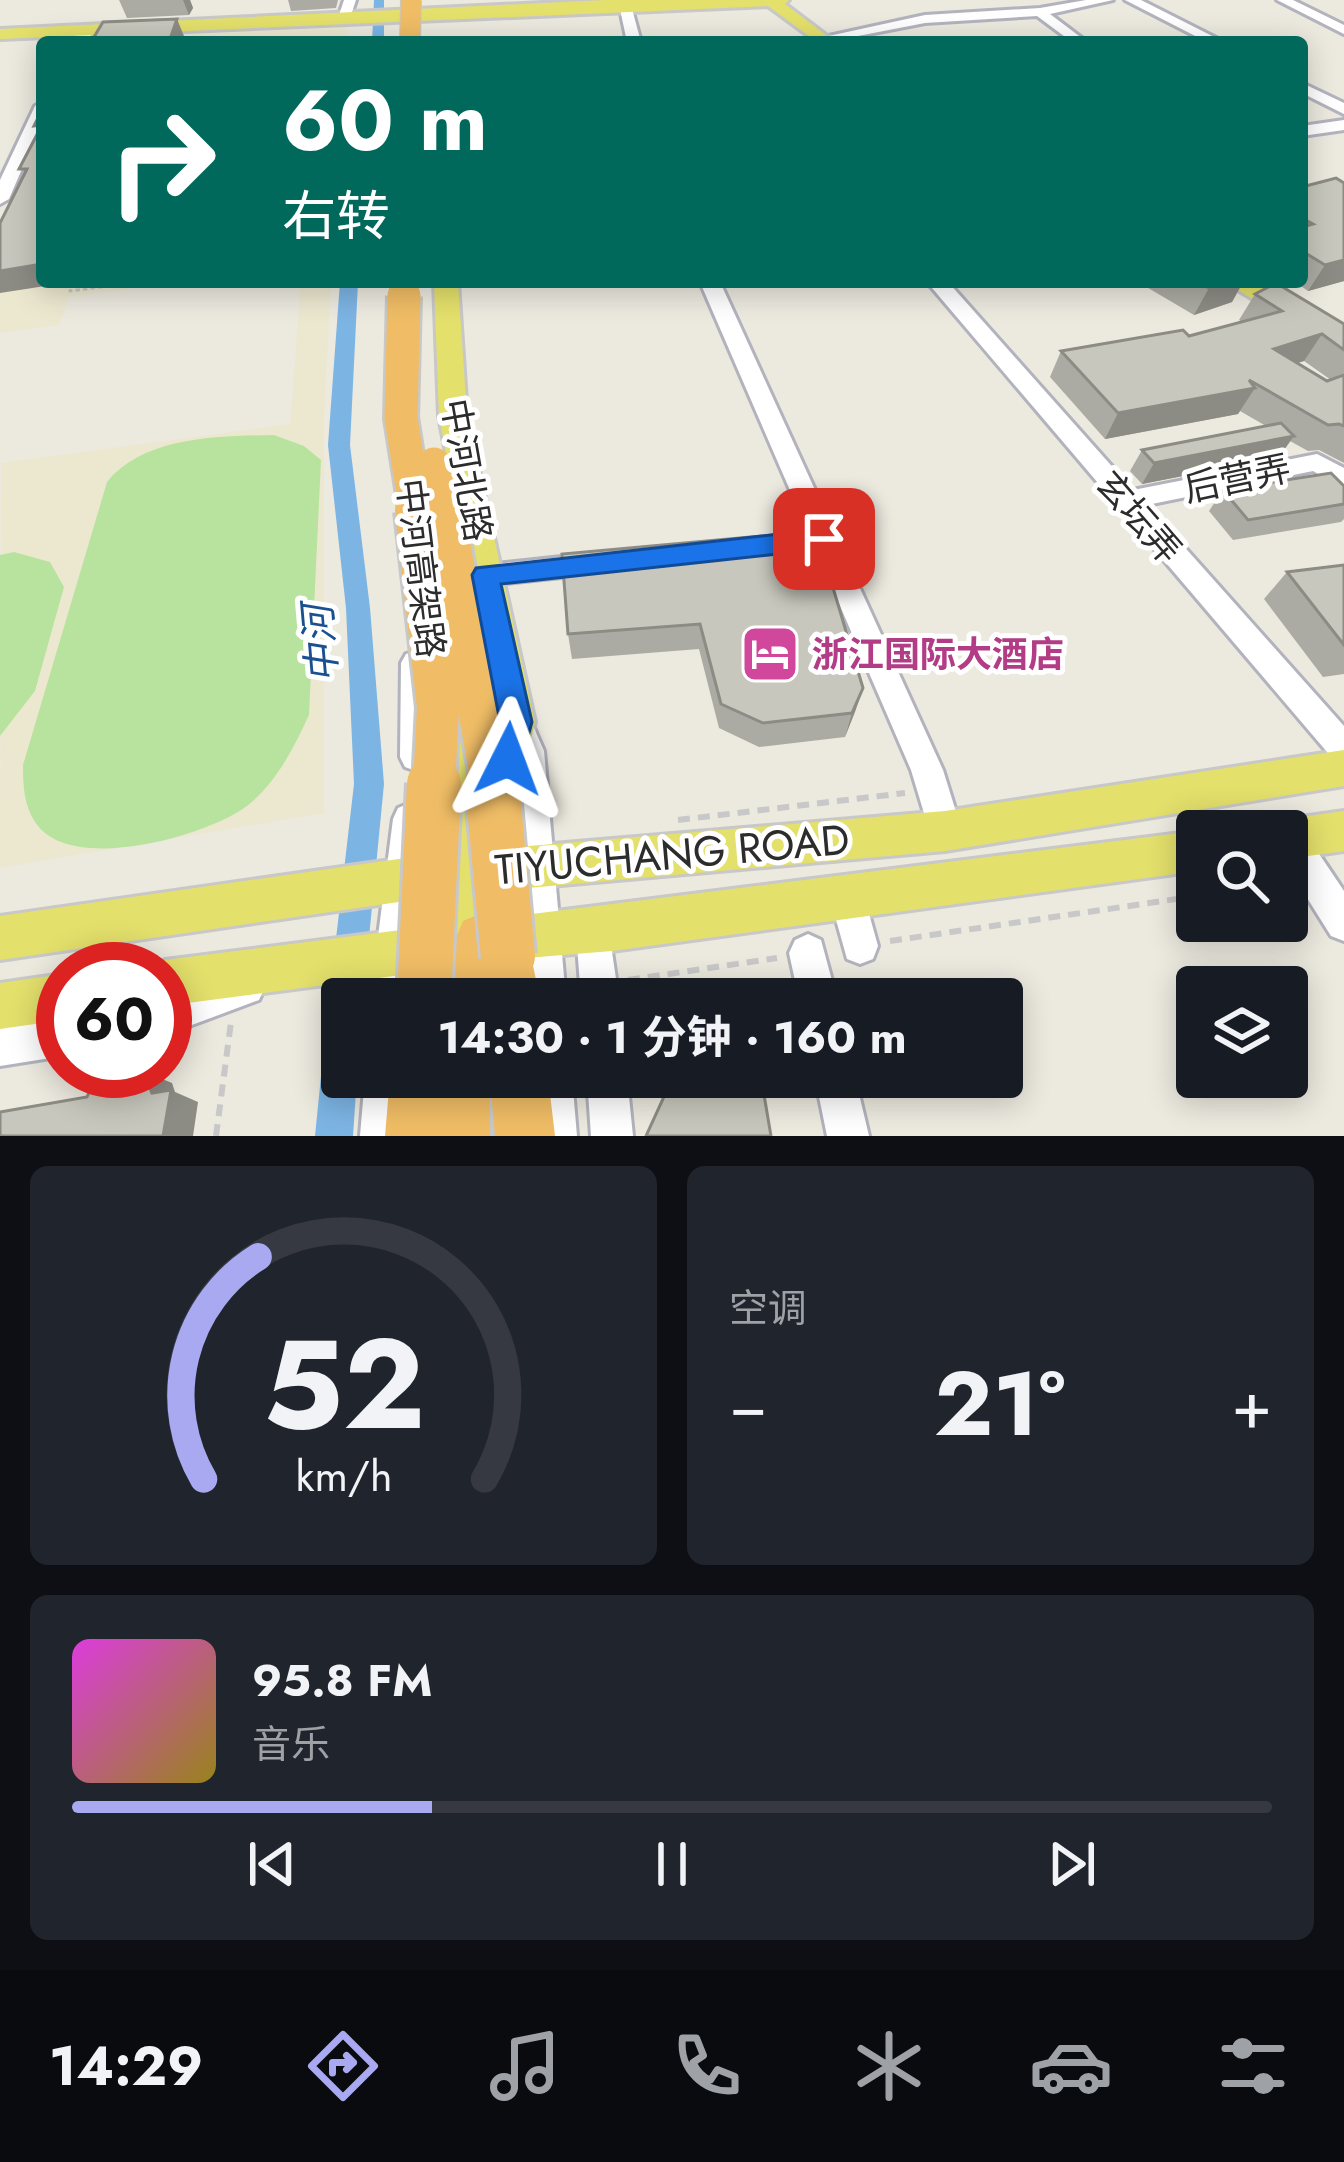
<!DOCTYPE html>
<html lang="zh">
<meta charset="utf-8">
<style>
body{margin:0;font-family:Jost,"Noto Sans SC",sans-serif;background:#20242c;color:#f1f3f6;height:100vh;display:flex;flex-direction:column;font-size:45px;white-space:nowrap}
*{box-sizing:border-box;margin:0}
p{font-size:39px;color:#9ea1a6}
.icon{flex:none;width:66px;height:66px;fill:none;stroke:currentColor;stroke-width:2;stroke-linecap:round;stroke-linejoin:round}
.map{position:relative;height:1136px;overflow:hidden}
.panel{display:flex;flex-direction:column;gap:30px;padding:30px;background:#0d0f14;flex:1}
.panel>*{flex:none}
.hud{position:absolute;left:36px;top:36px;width:1272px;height:252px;border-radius:12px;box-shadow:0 6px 30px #0003;background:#00695c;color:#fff;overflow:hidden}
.fabs{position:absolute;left:1176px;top:810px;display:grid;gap:24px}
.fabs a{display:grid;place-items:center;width:132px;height:132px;border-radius:12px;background:#171b24;box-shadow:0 6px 30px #0003;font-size:60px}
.speed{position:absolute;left:36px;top:942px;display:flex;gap:24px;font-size:60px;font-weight:700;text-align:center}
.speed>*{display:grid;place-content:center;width:156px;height:156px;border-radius:50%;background:#171b24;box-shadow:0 6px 30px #0003;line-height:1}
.speed .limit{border:18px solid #d22;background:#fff;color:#111}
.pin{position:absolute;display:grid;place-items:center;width:102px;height:102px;color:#fff;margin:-51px;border-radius:24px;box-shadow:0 6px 18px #0006}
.me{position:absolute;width:132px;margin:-66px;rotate:3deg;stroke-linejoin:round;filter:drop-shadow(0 0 9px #0008)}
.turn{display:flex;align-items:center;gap:42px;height:252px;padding:0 48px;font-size:54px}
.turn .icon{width:156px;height:156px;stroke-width:2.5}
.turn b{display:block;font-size:84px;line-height:102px}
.big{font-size:90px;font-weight:700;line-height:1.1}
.panel .card{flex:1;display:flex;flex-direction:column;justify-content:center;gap:18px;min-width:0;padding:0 42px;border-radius:18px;background:#20242c}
.panel .dial{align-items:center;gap:0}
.dial svg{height:312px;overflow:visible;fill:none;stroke:#363941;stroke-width:7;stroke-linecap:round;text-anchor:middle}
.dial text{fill:#f1f3f6;stroke:none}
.song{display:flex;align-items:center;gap:36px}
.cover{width:144px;height:144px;border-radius:18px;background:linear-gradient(135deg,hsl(300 70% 55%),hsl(50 70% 35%))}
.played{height:12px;border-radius:6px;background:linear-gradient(90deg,#a9a9f1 30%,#363941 30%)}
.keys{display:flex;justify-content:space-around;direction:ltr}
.heat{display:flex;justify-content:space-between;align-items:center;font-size:66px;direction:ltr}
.panel .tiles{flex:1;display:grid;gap:30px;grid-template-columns:1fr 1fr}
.card:last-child{grid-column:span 2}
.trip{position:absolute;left:321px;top:978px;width:702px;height:120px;border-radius:12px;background:#171b24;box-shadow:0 6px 30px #0003;font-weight:700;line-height:120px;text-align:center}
.tabs{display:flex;height:192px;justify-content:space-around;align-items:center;background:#090b0e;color:#9ea1a6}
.tabs .icon{width:84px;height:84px}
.tabs .current{color:#a9a9f1}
.tabs b{font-size:54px;color:#f1f3f6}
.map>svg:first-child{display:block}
.education{fill:#ece8d0}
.pitch{fill:#b8e39e}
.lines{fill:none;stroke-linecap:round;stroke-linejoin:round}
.canal{fill:#7cb4e4;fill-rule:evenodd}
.minor-casing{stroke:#b3b3be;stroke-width:6}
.major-casing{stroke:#c8c8c8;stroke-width:6}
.highway-casing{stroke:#c8c8c8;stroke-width:6}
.path-far1{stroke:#c8c8c8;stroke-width:3;stroke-dasharray:4.5 3;stroke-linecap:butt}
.path{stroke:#c8c8c8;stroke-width:6;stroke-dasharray:12 8;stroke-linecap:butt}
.minor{fill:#fff;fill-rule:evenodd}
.major{fill:#e4e06c;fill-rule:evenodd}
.highway{fill:#f0bd66;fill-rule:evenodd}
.highway-bridge-far4-casing{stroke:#c8c8c8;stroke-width:22;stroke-linecap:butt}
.highway-bridge-far3-casing{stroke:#c8c8c8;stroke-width:30;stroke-linecap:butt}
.highway-bridge-far2-casing{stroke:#c8c8c8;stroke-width:38;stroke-linecap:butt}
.highway-bridge-far1-casing{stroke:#c8c8c8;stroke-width:48;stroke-linecap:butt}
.highway-bridge-casing{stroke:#c8c8c8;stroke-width:60;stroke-linecap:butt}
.highway-bridge-far4{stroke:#f0bd66;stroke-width:20}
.highway-bridge-far3{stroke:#f0bd66;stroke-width:26}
.highway-bridge-far2{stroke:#f0bd66;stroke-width:33}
.highway-bridge-far1{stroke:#f0bd66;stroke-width:42}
.highway-bridge{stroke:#f0bd66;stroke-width:54}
.wall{fill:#acaba3;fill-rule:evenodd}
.shaded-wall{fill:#8c8b84}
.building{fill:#c8c7bd;stroke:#8c8b84;stroke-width:3}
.route{fill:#1a73e8;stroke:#114b97;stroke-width:3}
.labels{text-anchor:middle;stroke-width:10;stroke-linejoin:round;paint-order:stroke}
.street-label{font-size:36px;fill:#2c2c2c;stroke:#fff}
.hotel-label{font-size:36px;font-weight:bold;fill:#b23c85;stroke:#fff;text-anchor:start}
.water-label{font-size:39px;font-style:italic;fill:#1a5091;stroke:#fff}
.near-street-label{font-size:42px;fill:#2c2c2c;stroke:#fff}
</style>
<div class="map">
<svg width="1344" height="1136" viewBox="0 0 1344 1136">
<rect width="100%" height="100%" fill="#ece9df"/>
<path class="education" d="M348,27l-2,15h-243l2,-3z
M33,152l9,130h136l-109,15 -10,28 -59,8v-100z
M301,282h30l-7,136v395l-324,55 1,-405 289,-39z"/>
<path class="pitch" d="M274,435l30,11 17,14 -12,255c-15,33 -33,68 -62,91 -40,30 -172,67 -209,20 -14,-18 -15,-39 -15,-61l84,-283c37,-46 113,-46 167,-47z
M14,552l36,10 14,25 -29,104 -35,45v-181z"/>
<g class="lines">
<path class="canal" d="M374,0h10v42h-12z
M340,282h18l-8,163 20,163 14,176 -21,215h-21v15l-8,-3 -5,-12 25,-215 -8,-176 -18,-163z
M342,1019v58h15l-4,59h-38l10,-100 5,-12z"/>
<g class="minor-casing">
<path id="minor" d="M344,0h12l-6,18 -6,4 -6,-4z
M1086,0h27l-63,14 37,28h-15l-35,-26 -112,7 -98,19 -12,-3 110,-24 115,-7z
M1125,0h16l83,42h-17z
M1277,0h16l51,25v9z
M626,5l6,4 9,33h-14l-7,-33z
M88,27l11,3 -18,12h-17z
M1302,83l42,20v11l-42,-21z
M42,102v21l-33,76 -9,5v-24l35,-74z
M1344,120v10l-42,6v-10z
M700,282h20l223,488 19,61 -5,12 -12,4 -12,-4 -22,-73z
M927,282h21l185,208 184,-36 27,14v21l-31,-18 -166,34 197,221v37l-11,-4z
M599,553l13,10 -13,10 -113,12 -10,-3 -4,-7 4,-7 10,-3z
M416,651l10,3 5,9 1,94 -5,10 -11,4 -11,-4 -5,-10 1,-94 5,-9z
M516,708l11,4 17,39 22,248h-38l-16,-248 -12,-29 5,-10z
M410,803l12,5 5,11 -19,180h-38l23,-180 5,-11z
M1289,823l12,4 43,64v50l-13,-5 -44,-70v-35h-12z
M848,880l13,5 17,61 -5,13 -13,5 -13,-5 -17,-61 5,-13z
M594,913l13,5 12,81h-38l-5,-68 5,-13z
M808,934l13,6 16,59h-38l-10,-46 6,-13z
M246,968l13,6 6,13 -6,13 -94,35v-38z
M63,1016v40l-63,10v-40z
M365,1077h40l-3,59h-42z
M532,1077h40l5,59h-42z
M587,1077h40l6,59h-42z
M815,1077h40l14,59h-42z"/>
</g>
<g class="major-casing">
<path id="major" d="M605,0h184l-4,4 50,38h-18l-49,-36 -768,33v-10z
M434,282h24l9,134 68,306 -21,87 -14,6 -14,-6 -6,-12 2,53 463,-39 399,-61v36l-399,65 -462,41 1,28 713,-89h1l-1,40 -585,80 -121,10 -12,-5 -39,14 -275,36v-37h-17l17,-9 275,-35v-29l-440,64v-44l440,-63v-143l-11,-33 5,-11 13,-4 13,4 18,44 2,85 17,-73 -58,-306z
M1224,282h29l91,51v19z
M1344,811v40l-57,8v-28h-17l17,-12z
M63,974v46l-63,9v-46z"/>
</g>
<g class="highway-casing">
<path id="highway" d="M482,913l19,8 4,10 22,6 13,62h-85v-59l8,-19z
M390,1077h158l7,59h-60l-5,-57v57h-105z"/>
</g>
<path class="path-far1" d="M73,282l-3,9 69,-9"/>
<path class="path" d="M678,820l227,-27
M890,941l307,-45
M628,980l149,-22
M216,1136l15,-114"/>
<use href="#minor" class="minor"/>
<use href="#major" class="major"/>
<use href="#highway" class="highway"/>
<g class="highway-bridge-far4-casing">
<path id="highway-bridge-far4" d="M410,42l1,-42"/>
</g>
<g class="highway-bridge-far3-casing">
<path id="highway-bridge-far3" d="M404,299v-17"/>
</g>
<g class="highway-bridge-far2-casing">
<path id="highway-bridge-far2" d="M404,296l-3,122 15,95
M434,464l10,49"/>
</g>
<g class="highway-bridge-far1-casing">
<path id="highway-bridge-far1" d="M416,510l22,197 -4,80
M443,510l50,277"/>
</g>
<g class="highway-bridge-casing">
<path id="highway-bridge" d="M492,784l16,172
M424,999l10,-215"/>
</g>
<use href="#highway-bridge-far4" class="highway-bridge-far4"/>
<use href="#highway-bridge-far3" class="highway-bridge-far3"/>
<use href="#highway-bridge-far2" class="highway-bridge-far2"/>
<use href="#highway-bridge-far1" class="highway-bridge-far1"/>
<use href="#highway-bridge" class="highway-bridge"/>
</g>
<path class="wall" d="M119,0h71l3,8 -4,7 -62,3z
M288,0h50l-2,8 -45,3z
M1344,183v98l-36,10 -13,-9h7v-95z
M1138,282h105l-11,20 -38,13z
M1255,294l89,30v139l-25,-13 -11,1 -18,-10 -11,16 -137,27 -12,-13 12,-21 124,-24 -26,-15 -2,3 -133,25 -55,-62 11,-26 128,-15 53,-14 -3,-2zM1304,361l27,19 -4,1 -30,-18z
M1344,486v33l-3,3 -108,18 -24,-29 14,-21z
M562,554l301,134 -18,49 -86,10 -40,-19 -20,-79 -127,10 -4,-25z
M1344,565v109l-21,3 -59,-78 23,-27z"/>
<path class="shaded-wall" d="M183,0h7l3,8 -4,7z
M177,19l7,17 -2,6h-13z
M1344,260v21l-36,10 17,-26z
M42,264v18h29l-71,11v-22z
M1226,282h17l-11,20 -38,13 15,-27z
M1322,334l-18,27 -47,15 17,-27z
M1255,388l-17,26 -133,25 13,-26z
M1294,436l-15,21 -137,27 12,-21z
M863,688l-8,24 -10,25 7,-24z
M143,1071l29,12 3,9 23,10 -5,34h-30z"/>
<path class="building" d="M177,19l-8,23h-78l12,-20z
M42,110v154l-42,7v-48l27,-54h-8l23,-44 -8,1z
M1336,178l8,5v77l-19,5 -23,-14v-24l11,-3 -11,-6v-31z
M1198,282h28l-17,6z
M1276,283l68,41v26l-22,-16 -48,15 53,32 17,-6v51l-5,-2 -11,1 -79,-45 6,8 -137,25 -57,-62 122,-21 6,6 93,-25 -27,-17z
M1281,423l13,13 -140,27 -12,-13z
M1331,473l13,13v18l-96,16 -25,-30z
M816,531l47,157 -11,25 -89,10 -42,-19 -21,-80 -132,10 -6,-80z
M1344,565v80l-57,-73z
M103,1071h40l9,22 19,-3 -8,46h-163v-24l87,-15 11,-25z
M673,1077h88l10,59h-125z"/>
<path class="route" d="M824,529l13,10 -13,10 -323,35 31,138 -13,47 -11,4 -12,-4 -4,-10 8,-37 -28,-147 4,-7z"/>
<defs>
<g id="hotel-square" transform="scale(3)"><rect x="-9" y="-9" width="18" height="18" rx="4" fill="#d1479c" stroke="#fff"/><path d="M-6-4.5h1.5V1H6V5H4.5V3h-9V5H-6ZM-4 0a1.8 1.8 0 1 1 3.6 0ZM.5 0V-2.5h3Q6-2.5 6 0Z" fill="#fff"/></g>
</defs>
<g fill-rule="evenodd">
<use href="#hotel-square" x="770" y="654"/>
</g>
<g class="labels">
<g class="street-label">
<text transform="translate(467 470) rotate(80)" y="13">中河北路</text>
<text transform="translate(1237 478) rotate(-12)" y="13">后营弄</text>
<text transform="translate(1139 517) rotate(49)" y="13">玄坛弄</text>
<text transform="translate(421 568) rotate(83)" y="13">中河高架路</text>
</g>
<g class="hotel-label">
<text x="812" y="667">浙江国际大酒店</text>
</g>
<g class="water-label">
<text transform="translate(320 644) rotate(-95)" y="14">中河</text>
</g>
<g class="near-street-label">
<text transform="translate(672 854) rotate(-5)" y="15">TIYUCHANG ROAD</text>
</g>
</g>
</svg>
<div class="fabs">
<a><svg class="icon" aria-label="search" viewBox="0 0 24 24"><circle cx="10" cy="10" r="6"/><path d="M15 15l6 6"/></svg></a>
<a><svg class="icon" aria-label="layers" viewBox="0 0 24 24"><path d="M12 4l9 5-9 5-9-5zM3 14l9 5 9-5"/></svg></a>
</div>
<div class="speed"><div class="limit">60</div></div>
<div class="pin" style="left:824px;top:539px;background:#d93025"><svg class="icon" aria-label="arrive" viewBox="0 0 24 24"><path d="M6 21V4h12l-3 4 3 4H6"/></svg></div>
<svg class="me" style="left:508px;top:759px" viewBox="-20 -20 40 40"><path d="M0-17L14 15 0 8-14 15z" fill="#1a73e8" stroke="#fff" stroke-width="4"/></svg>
<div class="trip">14:30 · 1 分钟 · 160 m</div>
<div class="hud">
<div class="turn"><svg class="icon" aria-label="right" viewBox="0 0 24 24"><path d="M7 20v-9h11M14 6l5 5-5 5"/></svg><div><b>60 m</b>右转</div></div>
</div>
</div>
<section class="panel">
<div class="tiles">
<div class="card dial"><svg viewBox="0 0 100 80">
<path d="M14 69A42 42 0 1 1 86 69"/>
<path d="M14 69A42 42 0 0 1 28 12" stroke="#a9a9f1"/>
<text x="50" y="56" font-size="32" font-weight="700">52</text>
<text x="50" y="72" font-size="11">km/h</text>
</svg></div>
<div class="card"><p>空调</p>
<div class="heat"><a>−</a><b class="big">21°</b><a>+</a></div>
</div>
<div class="card">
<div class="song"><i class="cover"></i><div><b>95.8 FM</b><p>音乐</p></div></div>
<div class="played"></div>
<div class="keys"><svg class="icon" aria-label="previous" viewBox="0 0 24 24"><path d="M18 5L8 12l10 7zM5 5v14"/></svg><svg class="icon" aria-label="pause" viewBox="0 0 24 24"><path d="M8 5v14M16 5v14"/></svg><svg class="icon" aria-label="next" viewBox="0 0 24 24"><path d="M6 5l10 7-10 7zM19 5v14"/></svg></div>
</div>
</div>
</section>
<nav class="tabs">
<b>14:29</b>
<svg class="icon current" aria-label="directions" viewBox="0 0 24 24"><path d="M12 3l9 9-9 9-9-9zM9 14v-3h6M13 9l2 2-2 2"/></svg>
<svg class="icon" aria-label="music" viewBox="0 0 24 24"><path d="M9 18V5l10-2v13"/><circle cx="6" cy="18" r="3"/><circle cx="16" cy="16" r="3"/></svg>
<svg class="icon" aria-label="phone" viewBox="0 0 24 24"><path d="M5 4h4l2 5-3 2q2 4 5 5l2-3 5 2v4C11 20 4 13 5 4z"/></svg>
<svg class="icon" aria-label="climate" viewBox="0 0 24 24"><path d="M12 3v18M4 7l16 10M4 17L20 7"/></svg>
<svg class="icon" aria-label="car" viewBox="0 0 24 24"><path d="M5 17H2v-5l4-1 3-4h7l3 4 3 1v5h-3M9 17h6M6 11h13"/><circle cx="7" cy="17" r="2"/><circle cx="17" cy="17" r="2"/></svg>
<svg class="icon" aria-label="filters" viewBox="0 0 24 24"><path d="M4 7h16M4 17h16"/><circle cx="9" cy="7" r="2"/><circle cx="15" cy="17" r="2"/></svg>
</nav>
